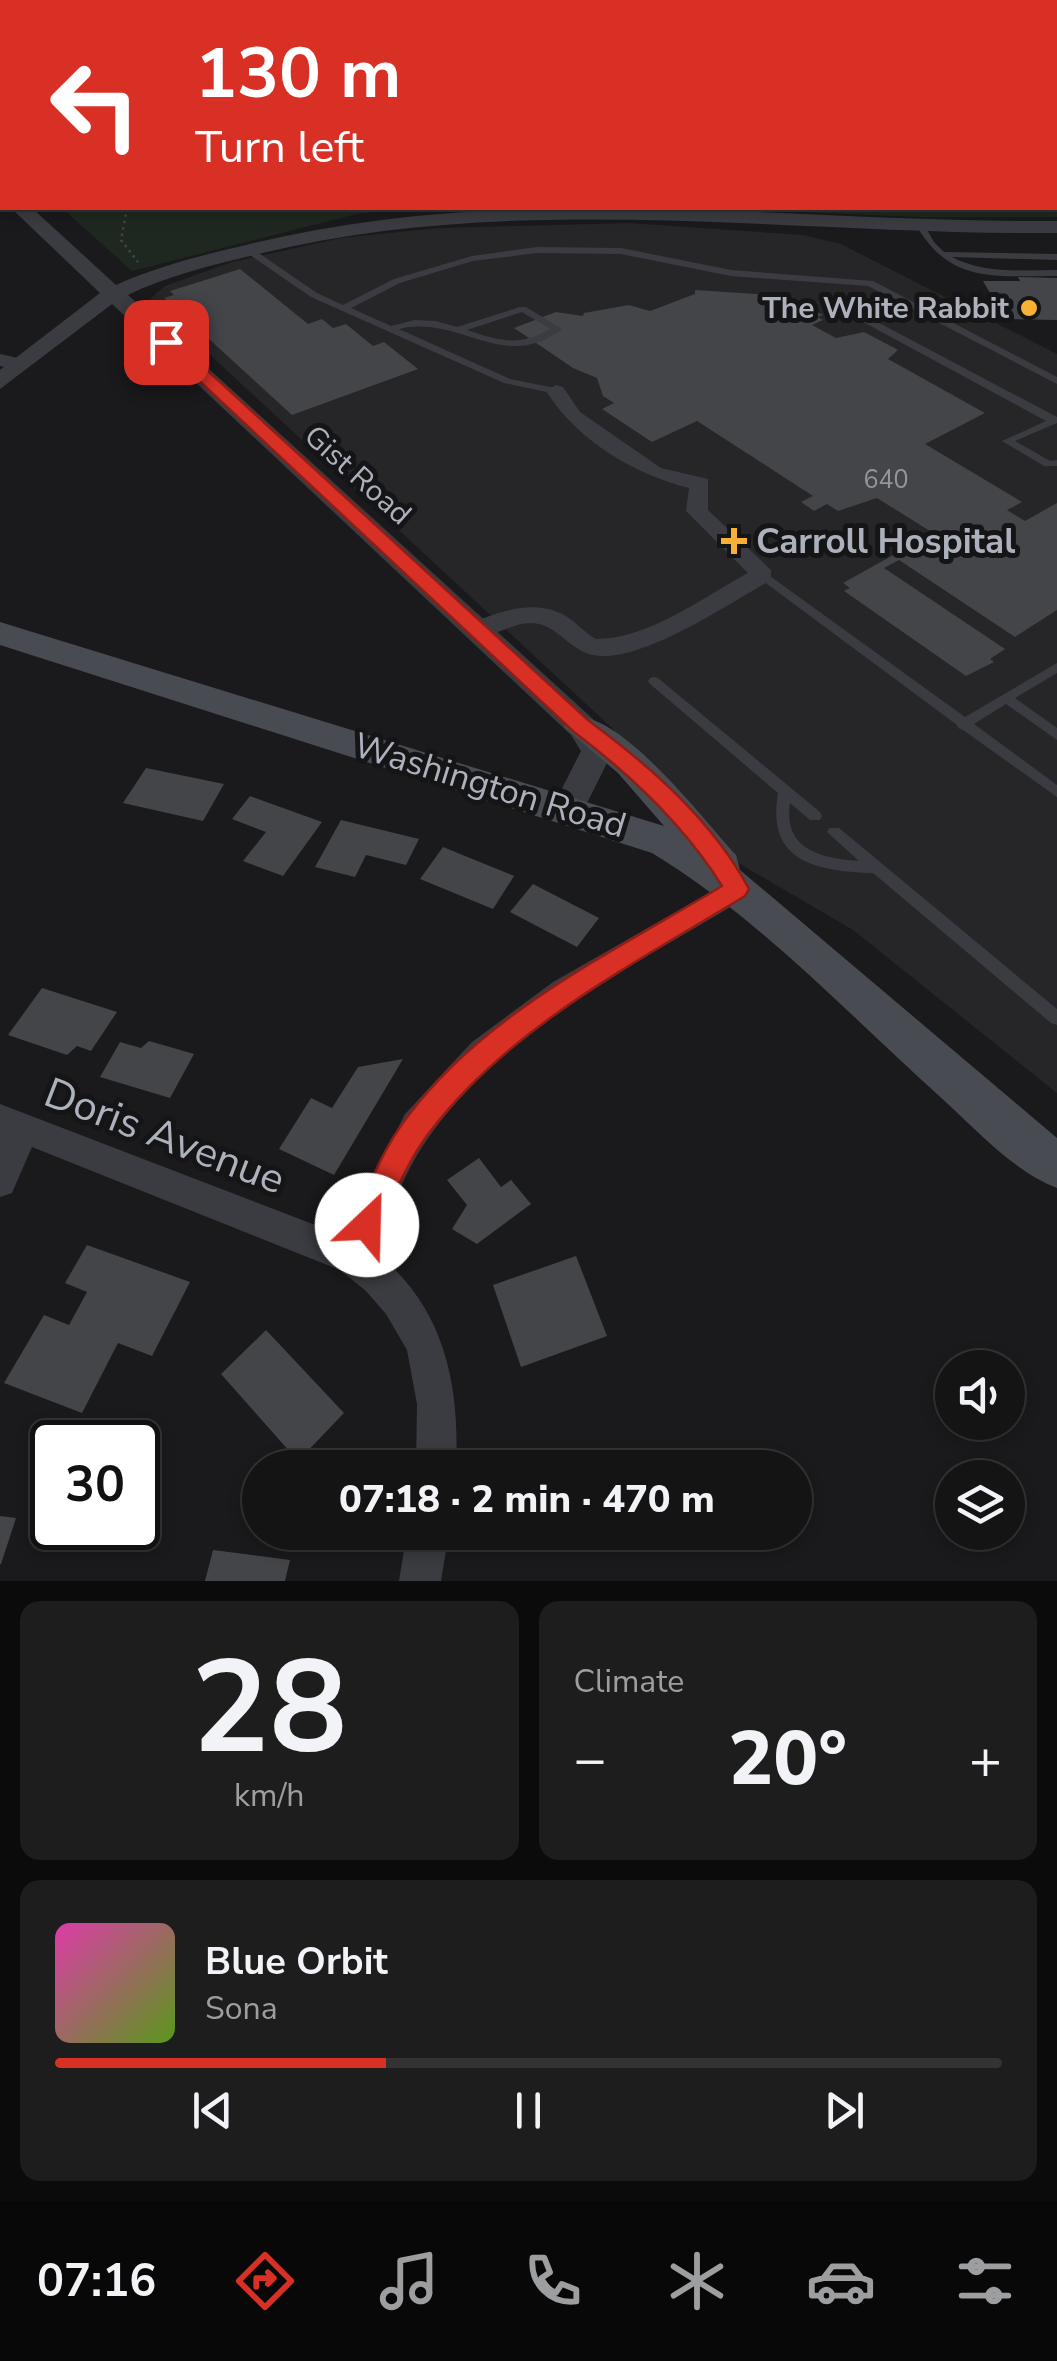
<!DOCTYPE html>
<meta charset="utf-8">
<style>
body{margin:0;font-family:"Nunito Sans",sans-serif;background:#1d1d1e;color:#f1f3f6;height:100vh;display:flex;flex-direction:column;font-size:38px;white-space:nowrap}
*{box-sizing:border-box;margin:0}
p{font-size:32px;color:#9d9ea0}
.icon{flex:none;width:55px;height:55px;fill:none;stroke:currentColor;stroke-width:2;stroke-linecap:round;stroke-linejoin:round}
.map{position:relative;height:1581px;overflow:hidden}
.side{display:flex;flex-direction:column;gap:20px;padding:20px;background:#0b0b0c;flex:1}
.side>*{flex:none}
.top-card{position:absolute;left:0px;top:0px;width:1058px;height:210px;box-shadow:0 5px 15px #0003,0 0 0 2px #333334;background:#d93025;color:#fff;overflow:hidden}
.fabs{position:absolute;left:935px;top:1350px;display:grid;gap:20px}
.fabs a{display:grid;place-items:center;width:90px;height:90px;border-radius:50%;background:#141415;box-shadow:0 5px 15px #0003,0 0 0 2px #333334;font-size:50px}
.speed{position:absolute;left:30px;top:1420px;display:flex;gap:20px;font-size:50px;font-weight:700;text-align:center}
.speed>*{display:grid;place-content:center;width:130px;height:130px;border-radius:50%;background:#141415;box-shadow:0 5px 15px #0003,0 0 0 2px #333334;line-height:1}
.speed .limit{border:5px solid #111;border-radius:15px;background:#fff;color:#111}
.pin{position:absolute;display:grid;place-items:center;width:85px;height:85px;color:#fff;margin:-42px;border-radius:20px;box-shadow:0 5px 15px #0006}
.me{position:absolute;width:110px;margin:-55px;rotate:24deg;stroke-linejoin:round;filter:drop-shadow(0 0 8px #0008)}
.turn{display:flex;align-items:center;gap:35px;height:210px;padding:0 30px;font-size:45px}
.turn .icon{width:130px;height:130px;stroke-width:2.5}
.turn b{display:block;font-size:70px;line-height:85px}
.big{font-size:75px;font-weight:800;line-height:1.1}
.side .card{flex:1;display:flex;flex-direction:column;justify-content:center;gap:15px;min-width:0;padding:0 35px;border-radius:20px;background:#1d1d1e}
.side .dial{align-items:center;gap:0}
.dial b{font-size:130px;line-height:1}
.song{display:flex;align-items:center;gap:30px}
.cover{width:120px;height:120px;border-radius:15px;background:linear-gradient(135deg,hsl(320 70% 55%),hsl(90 70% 35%))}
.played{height:10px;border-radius:5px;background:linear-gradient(90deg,#d93025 35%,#333334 35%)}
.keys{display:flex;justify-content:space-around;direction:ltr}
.heat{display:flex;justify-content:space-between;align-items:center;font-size:55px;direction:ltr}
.side .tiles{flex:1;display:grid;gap:20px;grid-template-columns:1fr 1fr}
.card:last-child{grid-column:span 2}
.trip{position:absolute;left:242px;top:1450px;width:570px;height:100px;border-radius:50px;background:#141415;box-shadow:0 5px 15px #0003,0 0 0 2px #333334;font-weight:800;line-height:100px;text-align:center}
.dock{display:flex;height:160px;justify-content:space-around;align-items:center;background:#080808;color:#9d9ea0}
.dock .icon{width:70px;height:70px}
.dock .active{color:#d93025}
.dock b{font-size:45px;color:#f1f3f6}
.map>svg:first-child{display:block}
.built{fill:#262629}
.green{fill:#1f2820}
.building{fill:#444549}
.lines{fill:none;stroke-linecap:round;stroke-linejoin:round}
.path{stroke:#404348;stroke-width:2.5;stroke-dasharray:2.5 4;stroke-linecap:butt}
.service{fill:#3a3c41;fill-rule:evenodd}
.minor{fill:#3a3c41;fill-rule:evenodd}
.tertiary{fill:#3a3c41;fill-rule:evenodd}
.secondary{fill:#484b51;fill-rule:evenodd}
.route{fill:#d93025;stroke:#8d1f18;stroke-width:2.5}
.poi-dot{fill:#f9b135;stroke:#151517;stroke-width:4}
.labels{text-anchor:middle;stroke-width:10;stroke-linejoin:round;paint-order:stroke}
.far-number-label{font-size:25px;fill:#92969f}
.far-poi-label{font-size:30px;font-weight:bold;fill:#acb1bc;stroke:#151517;text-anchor:end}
.far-street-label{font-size:30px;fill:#acb1bc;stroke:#151517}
.poi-label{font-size:35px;font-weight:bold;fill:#acb1bc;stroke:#151517;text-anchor:start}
.street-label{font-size:35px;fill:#acb1bc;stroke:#151517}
.near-street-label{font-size:42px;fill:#acb1bc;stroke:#151517}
</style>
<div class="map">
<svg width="1057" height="1581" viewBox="0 0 1057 1581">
<rect width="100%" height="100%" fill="#1a1a1c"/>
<path class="built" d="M629,223l174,12 38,9 216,110v739l-204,-163 -176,-103 -64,-98 -463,-430 15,-13 67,-24 109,-24 97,-10z"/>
<path class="green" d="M4,0h1053v217h-137l-215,-9h350v-206h-1053v152l-2,-153z
M62,208h353l-58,6 -225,57z"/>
<path class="building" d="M240,269l68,55 14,-5 11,9 13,-4 27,22 11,-4 34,27 -126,46 -128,-117 10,-3 -4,-4z
M1018,277l39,1v42l-52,-1 -22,-38h37z
M695,290l91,6 37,19 -5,2 5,3 -11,5 24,13 28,-6 34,18 -10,9 97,54 -60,31 97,58 -15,8 18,11 32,-18v107l-42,27 -116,-77 -15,8 121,81 -15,10 4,3 -28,14 -122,-85 6,-3 -7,-5 90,-50 -56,-35 -39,13 -11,-7 -13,7 -13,-9 12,-6 -116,-75 -45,21 -50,-33 12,-6 -11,-7 -6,-18 -24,-10 -59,-40 42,-16 27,4 1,-3 45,-8 21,6 45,-17z
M146,768l78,16 -21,37 -80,-18z
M250,796l72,26 -39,54 -40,-15 23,-29 -34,-13z
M341,820l78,19 -13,26 -40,-10 -11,22 -40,-10z
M443,847l71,29 -21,33 -73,-30z
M533,884l66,34 -22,29 -67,-35z
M42,988l75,24 -26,39 -14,-5 -10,9 -59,-20z
M149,1041l45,13 -24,44 -70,-21 20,-35 21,6z
M403,1059l-69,116 -55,-26 32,-51 21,10 26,-41z
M479,1158l22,29 10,-7 20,24 -54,40 -25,-15 15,-24 -20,-25z
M87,1245l103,37 -38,74 -34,-13 -36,70 -78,-30 40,-68 25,10 18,-33 -22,-9z
M576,1256l31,80 -86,31 -28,-82z
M266,1330l78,83 -46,48 -77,-87z
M0,1516l16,2 -15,46h-1z
M213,1550l77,10 -5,21h-80z"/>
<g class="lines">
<path class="path" d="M127,208l-6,32 17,22
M214,208h69
M305,208h60"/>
<path class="service" d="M85,0h7l-2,2h-6z
M0,119h2v5h-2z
M1055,142h2v4h-2z
M917,223h6l11,19 10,10 113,2v6l-105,-3c32,17 70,13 105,13v6c-62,0 -107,8 -141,-51z
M244,247h6l67,46 26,12 51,-26 78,-23 65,-9 84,1 110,22 142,11 184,96v7l-189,-98 -137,-10 -110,-22 -84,-1 -64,8 -73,22 -49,25 40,18 24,-6 21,1 21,6 63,-20h6l36,22c-59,45 -102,-15 -163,0l111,50 50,10 1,2 -5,3 -52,-11 -193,-86 -67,-46zM522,312l28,17c-31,18 -50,12 -83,1z
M841,306h6l210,111v6l-42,18 35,20 7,-1v6h-13l-42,-25 44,-20 -205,-111z
M763,571l202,146 92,-54v10l-42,25 42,30v12l-51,-36 -32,20 83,61v12l-94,-67 -5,-2 -1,-3 -198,-147 -2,-3z
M654,677l4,1 162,134 2,4 -2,4h-10l-20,-17c-7,47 31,55 69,58l-32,-29 2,-4h10l218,181v16l-6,-2 -178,-150c-57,-2 -107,-11 -95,-80l-128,-109 -2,-3 2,-3z"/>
<path class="minor" d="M1055,91h2v8h-2z
M0,354l26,6 3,4 -10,6 -19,-4z
M556,385l7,2 17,25 81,56 47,11v31l63,60v10c-41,23 -132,85 -178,75 -23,-5 -33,-26 -54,-31 -24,-6 -45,17 -68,11l-3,-6 3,-6c30,-12 63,-24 93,-8 12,7 21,18 32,24 53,0 107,-42 152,-66l-62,-62 3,-23c-56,-14 -112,-48 -143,-97z
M737,877l10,4 5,8 -5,8c-112,68 -237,128 -316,237 -26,35 -40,77 -57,117 70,55 86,131 82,217h-40l1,-64 -10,-54 -21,-36 -20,-23 -26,-21 -308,-123 -20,46 -12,4v-93l344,132 61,-122 67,-72 81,-60z
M407,1532h42l-8,49h-42z"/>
<path class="tertiary" d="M0,183l2,1v13l-2,-1z
M11,208h21l84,77c44,-20 92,-31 138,-42 264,-64 535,-20 803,-22v12c-266,2 -537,-43 -799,21 -44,11 -90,21 -130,41l465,424 20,32 -33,66 -12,3 -12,-3 -4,-9 29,-57 -10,-16 -459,-431 -112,85v-19l100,-77z"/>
<path class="secondary" d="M0,622l664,204 -46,-53 -54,-46 5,-9c47,-14 136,104 167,137l4,15 317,268v50c-45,-17 -84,-62 -120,-94 -92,-83 -178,-176 -285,-241l-652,-208z"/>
</g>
<path class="route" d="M161,338h11l417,383c61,45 124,100 160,168l-4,7c-111,68 -236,131 -316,237 -23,30 -37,68 -52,102l-10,5 -10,-5 -5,-10c16,-37 31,-77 56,-109 78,-104 205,-164 314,-230 -38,-61 -91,-111 -148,-154l-413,-387z"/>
<g class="poi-dot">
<circle cx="1029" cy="308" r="10"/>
<path d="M729 526h10v10h10v10h-10v10h-10v-10h-10v-10h10z"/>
</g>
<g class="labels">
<g class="far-number-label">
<text x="886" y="488">640</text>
</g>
<g class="far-poi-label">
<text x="1009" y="318">The White Rabbit</text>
</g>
<g class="far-street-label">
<text transform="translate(358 475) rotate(42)" y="10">Gist Road</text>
</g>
<g class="poi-label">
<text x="756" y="553">Carroll Hospital</text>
</g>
<g class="street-label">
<text transform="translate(490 785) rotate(17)" y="12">Washington Road</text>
</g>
<g class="near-street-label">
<text transform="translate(165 1135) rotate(21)" y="15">Doris Avenue</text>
</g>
</g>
</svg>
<div class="fabs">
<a><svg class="icon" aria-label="sound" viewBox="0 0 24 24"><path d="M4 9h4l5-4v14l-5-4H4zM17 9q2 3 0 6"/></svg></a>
<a><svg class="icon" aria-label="layers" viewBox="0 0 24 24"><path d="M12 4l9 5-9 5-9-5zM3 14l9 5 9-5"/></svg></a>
</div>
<div class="speed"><div class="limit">30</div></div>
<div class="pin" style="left:166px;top:342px;background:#d93025"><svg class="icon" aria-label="arrive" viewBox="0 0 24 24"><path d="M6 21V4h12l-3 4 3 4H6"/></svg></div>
<svg class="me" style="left:367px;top:1225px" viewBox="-20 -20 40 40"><circle r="19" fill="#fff"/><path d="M0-13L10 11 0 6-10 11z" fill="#d93025"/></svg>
<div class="trip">07:18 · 2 min · 470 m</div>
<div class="top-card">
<div class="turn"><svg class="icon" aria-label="left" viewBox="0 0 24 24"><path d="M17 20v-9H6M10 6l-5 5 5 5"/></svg><div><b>130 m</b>Turn left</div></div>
</div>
</div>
<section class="side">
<div class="tiles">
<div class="card dial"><b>28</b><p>km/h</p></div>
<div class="card"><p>Climate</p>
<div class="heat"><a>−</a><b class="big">20°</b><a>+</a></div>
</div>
<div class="card">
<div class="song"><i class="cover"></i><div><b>Blue Orbit</b><p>Sona</p></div></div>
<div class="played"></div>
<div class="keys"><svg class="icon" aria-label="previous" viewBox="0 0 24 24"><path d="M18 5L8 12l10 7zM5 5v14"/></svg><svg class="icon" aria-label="pause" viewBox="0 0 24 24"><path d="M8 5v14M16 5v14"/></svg><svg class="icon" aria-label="next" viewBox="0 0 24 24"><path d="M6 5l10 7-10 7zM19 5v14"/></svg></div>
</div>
</div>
</section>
<nav class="dock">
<b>07:16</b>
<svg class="icon active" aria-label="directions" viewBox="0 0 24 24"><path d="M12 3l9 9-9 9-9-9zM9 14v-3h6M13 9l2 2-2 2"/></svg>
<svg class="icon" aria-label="music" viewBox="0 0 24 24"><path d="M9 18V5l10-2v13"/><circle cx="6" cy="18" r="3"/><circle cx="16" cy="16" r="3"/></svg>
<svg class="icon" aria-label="phone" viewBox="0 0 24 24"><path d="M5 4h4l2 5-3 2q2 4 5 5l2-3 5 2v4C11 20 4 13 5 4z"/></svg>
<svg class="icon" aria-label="climate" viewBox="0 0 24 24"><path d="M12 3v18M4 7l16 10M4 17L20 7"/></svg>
<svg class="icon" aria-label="car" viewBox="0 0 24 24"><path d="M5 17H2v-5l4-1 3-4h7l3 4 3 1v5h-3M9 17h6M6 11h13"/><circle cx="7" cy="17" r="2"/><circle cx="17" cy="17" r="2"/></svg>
<svg class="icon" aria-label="filters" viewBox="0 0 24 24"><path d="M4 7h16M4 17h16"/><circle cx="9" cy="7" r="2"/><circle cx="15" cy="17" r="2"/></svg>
</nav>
